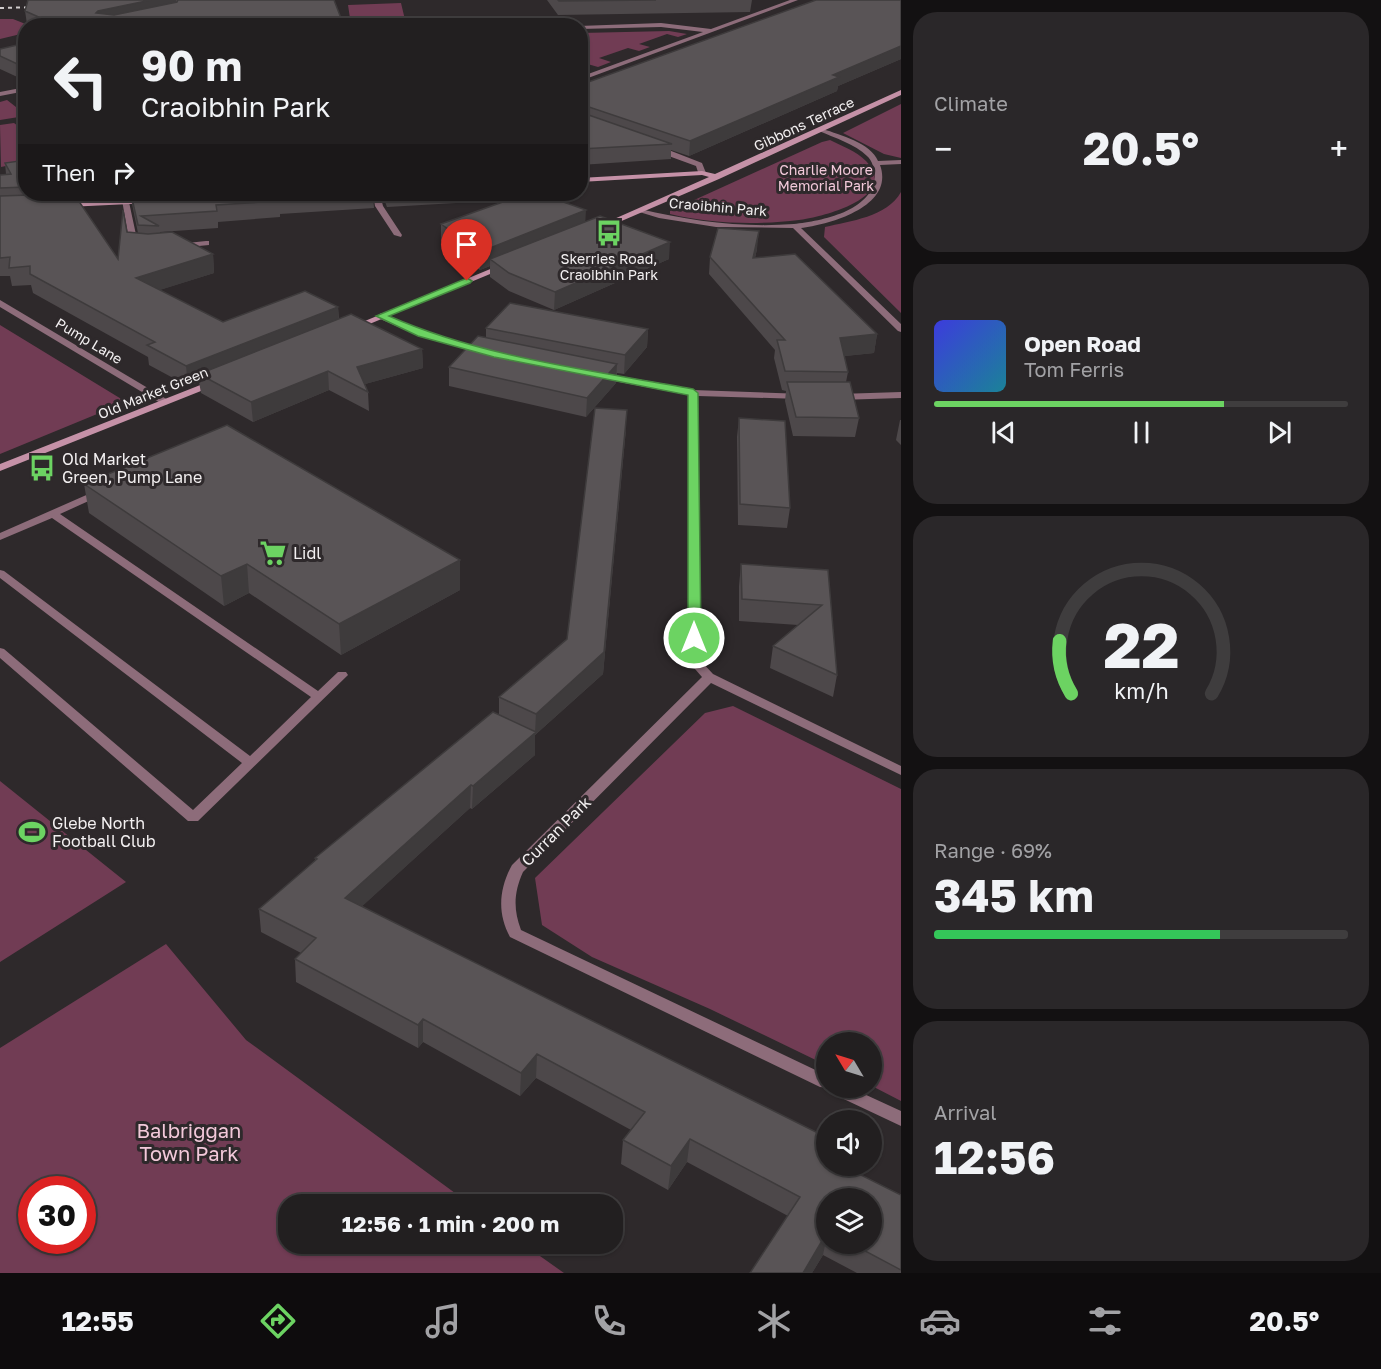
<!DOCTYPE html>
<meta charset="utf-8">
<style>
body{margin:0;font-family:"Golos Text",sans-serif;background:#2a2729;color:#f1f3f6;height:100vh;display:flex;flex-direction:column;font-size:22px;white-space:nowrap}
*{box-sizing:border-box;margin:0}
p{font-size:20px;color:#a2a2a5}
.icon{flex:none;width:33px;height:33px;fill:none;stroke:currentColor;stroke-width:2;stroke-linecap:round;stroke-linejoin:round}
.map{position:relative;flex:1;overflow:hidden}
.details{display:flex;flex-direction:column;gap:12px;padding:12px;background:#131112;width:480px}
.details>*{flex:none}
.banner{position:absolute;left:18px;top:18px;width:570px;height:183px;border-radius:24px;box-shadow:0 2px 4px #0004,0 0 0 2px #3f3d3e;background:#221f20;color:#f1f3f6;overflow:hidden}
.needle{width:39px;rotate:308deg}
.controls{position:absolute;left:816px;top:1032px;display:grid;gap:12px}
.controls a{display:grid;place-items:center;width:66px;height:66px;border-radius:50%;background:#221f20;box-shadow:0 2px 4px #0004,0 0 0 2px #3f3d3e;font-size:30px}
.speed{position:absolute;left:18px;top:1176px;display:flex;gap:12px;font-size:30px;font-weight:700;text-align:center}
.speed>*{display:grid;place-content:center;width:78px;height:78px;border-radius:50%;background:#221f20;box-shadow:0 2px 4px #0004,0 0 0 2px #3f3d3e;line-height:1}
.speed .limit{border:9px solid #d22;background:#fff;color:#111}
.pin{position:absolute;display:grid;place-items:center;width:51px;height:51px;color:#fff;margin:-62px -26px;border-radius:50% 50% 50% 0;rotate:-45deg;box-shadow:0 0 6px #0007}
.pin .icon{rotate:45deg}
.me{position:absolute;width:66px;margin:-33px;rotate:0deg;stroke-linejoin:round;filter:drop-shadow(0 0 4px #0008)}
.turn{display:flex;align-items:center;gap:21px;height:126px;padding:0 24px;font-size:27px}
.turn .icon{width:78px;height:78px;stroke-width:2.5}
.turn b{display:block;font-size:42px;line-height:51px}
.then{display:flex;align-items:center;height:57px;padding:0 24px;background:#0003;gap:12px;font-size:22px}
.big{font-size:45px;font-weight:700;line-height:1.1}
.details .card{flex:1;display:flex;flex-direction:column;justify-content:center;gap:9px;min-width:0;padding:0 21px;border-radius:24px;background:#2a2729}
.details .dial{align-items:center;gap:0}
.dial svg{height:156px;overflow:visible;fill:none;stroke:#3f3d3e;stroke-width:7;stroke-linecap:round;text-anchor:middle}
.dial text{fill:#f1f3f6;stroke:none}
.song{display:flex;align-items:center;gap:18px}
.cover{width:72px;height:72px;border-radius:9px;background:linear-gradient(135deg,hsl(240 70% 55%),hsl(190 70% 35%))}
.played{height:6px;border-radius:3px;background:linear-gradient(90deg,#6cd362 70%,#3f3d3e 70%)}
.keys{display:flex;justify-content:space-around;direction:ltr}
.heat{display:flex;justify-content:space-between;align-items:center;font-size:33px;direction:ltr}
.charge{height:9px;border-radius:4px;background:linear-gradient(90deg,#34c759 69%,#3f3d3e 0)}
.trip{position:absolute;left:278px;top:1194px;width:345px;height:60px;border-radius:24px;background:#221f20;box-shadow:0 2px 4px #0004,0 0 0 2px #3f3d3e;font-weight:700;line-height:60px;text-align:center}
.tab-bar{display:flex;height:96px;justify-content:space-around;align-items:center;background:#0e0c0d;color:#a2a2a5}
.tab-bar .icon{width:42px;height:42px}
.tab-bar .active{color:#6cd362}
.tab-bar b{font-size:27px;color:#f1f3f6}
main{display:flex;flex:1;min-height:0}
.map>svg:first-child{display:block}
.green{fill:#713c54;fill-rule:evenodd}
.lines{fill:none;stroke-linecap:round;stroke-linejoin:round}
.lane{fill:#8d6c7a;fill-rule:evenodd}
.street{fill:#8d6c7a;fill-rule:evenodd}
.secondary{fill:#c591a7;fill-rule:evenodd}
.rail{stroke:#d1cdce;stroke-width:2;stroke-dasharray:4 4;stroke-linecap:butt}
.wall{fill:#4d484a;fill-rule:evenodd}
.shaded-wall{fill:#3e3b3c}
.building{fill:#595456;stroke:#3e3b3c;stroke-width:1.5}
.route{fill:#6cd362;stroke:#468940;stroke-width:1.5}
.labels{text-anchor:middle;stroke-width:6;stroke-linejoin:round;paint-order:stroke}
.far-street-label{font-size:14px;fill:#f3f0f1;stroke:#2e292b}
.far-park-label{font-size:14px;fill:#f3c9da;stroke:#2e292b}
.far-poi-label{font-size:14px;fill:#f3f0f1;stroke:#2e292b}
.poi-label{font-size:16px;fill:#f3f0f1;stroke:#2e292b;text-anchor:start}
.street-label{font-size:16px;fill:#f3f0f1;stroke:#2e292b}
.near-park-label{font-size:20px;fill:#f3c9da;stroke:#2e292b}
</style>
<main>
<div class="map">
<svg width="901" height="1273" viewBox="0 0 901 1273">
<rect width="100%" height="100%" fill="#2e292b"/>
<path class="green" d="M401,3l5,21 -55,1 -3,-20z
M0,19h13l15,6 -2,1 -1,7 -25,6z
M669,31l18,3 -9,3 -11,-3 -28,10 11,3 -11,4 -11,-3 -29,10 12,4 -13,5 -14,-4 -3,1v-31z
M7,100l18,14v2l-25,4v-18z
M901,104v54l-17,-4 -41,-21z
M14,123l11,8v31l-24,5 -1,-42z
M830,140c12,6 26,11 36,21 35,36 -43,56 -67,59 -41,5 -88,4 -129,-6v-3l152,-69z
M901,192v121l-77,-76 1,-10c25,-6 62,-10 76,-35z
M0,325l123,75 -21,12 -102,42z
M733,706l168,83v312l-29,-15v-44h-46v23l-116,-56 -118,-52 -50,-32 -7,-47 170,-165z
M0,781l126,101 -126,80z
M166,944l80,96 224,164h-182v40h235l41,29h-564v-225zM32,1190h50v50h-50z"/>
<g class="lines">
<path class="lane" d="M655,147h6l41,16 4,10 -7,2 -3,-9 -41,-15z
M373,194h7l3,12 19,29 -1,2 -7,-2 -19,-29z
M100,489l4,1 1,2 -1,2 -44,20 258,177 20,-19h8l2,3 -150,146h-10l-188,-163v-10l4,1 189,161 49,-47 -242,-185v-8l4,1 246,185 61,-59 -259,-179 -52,22v-7z"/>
<path class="street" d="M790,0h8l-218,81v-4l123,-45 -42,-5 -81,2v-3h-1l82,-3 50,6z
M26,87v4l-26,5v-4z
M819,129h4c17,6 48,14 55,32l23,-1v4l-21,1c15,41 -49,59 -79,63l100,96v8l-3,-1 -105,-103 -77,-1 -57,-9 -23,-7 4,-2c50,12 102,19 154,15 28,-3 78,-13 81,-47 0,-7 -3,-17 -8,-21 -12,-12 -32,-18 -48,-25z
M122,200l7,2 9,42 3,2 -1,2h-6l-4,-2z
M206,241h3v4l-31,3 -4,-2 4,-2z
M0,300l168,100 2,2 -5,3 -3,-1 -162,-97z
M381,313l44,19 61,18 -5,3 -62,-17 -41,-18 -1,-2z
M601,373l92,17 111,4v4l-3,1 -103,-3 2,264 13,14 188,92v9l-190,-92 -188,189c-9,20 -10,37 -2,58l305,145v13h25l50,23v15l-70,-33 -2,-5 -9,-1 -310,-150c-13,-24 -11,-48 2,-72l190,-188 -14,-16v-266l-90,-17 -2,-2z
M901,392v6l-62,2 -5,-3 5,-3z"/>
<path class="secondary" d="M901,90v5l-182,84 -116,50 -7,-2 113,-50 -7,-2 -122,7v-4l122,-7 13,3z
M148,199l4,2 -1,2 -84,4 -4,-2 4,-2z
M500,265l7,2 -152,63h-6l-1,-2z
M213,380l5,3 -2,2 -216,86v-7z"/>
<path class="rail" d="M0,8l41,-1"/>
</g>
<path class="wall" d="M28,0h306l10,26h-314l-3,-2 -2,-13z
M547,0h205l-2,12 -192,3z
M901,0v59l-63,27 -1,5 -148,65 -18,-6v9l-91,6v-80z
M26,43v38l-26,-12v-20z
M26,160v34h48l44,65 9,-27 11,1 -7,-34h-4v-5h246l1,14 -94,6v3l-62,5v6l-58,4v1l53,21 1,19 -55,17 64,32 115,-15 1,12 83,30 1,19 -58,16 3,8 1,19 -40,-21 -76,32 -52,-29 -2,-11 -11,4 -39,-21 -1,-8 -115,-64 -2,-8 -19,1 -2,-10h-10v-101l6,-1 -1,-11z
M382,194h130v4l73,24 84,37 -115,51 -45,-19 -19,-14v-11l-10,4 -39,-29v-17l67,-24 -121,7z
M757,249l-2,9 122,76 -3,19 -30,3 4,16 -2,10 13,36 -4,19 -62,-1 -8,-35 1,-10 -4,-1 -8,-32 1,-8 -66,-76 1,-17z
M486,328l162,1 -1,18 -23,27 -7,-1 -1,10 -30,34 -137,-31v-19l37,-29z
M739,418l51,90 -3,20 -49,-3 -1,-88z
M900,420h1v25l-5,-5z
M626,429l-23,245 -68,61v20l-63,54 -2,-1 -108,98 483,261 56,28v78h-44l-34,-18 -11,18h-62l38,-57 -101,-54 -19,28 -47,-26 2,-24 8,-10 -95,-52 -16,18 -97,-54 -5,6 -122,-66 -1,-23 6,-6 -40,-21 -2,-23 56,-48v-3l184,-143v-18l68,-58zM826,1198l46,46h-46z
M84,484l376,76v30l-119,65 -92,-62 -25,13 -135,-93z
M741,564l87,6 9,105 -4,22 -63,-29 3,-22 25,-21 -59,-4v-35z"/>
<path class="shaded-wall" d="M151,0h25l1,8 -77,16 -4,-11 2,-2z
M901,46v13l-63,27 -1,5 -148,65 1,-15 143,-66z
M586,210l-1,17 -95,32v7l-10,4v-18z
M759,231l-2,18 -6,26 2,-17z
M670,242l-1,17 -115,51 1,-18z
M213,254l1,19 -76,24 -2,-19z
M338,307l1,19 -140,48v8l-11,4 -2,-20z
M648,329l-1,18 -23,27 1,-19z
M877,334l-3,19 -37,4 3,-19z
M422,349l1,19 -65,18 -1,-19z
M617,364l-1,19 -30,34 1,-19z
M328,371l1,19 -76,32 -2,-20z
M627,410l-24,264 -68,61v20l-63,54 1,-23 62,-53 1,-19 68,-62z
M460,560v30l-119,65 -2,-31z
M247,564l2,29 -25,13 -3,-30z
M471,785l-1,23 -124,113 -1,-23z
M423,1019v23l-5,6v-23z
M537,1054l-1,24 -16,18 1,-23z
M690,1139l-3,23 -19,28 3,-24z
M826,1234v6l-3,15 -11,18h-9z"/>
<path class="building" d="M28,0h123l-53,11 -2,2 18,2 63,-13 1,-2h156l10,26h-285l-34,-15z
M558,0h98l-97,1z
M816,0h85v46l-68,29 6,2 -149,64 -110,-37v-19z
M26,43v25l-26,-12v-7z
M580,112l92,32 -92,5z
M26,160v27l-26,1v-13l11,-1 -6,-11z
M60,194h14l44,65 5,-49 4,22 21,2 24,-2 41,22 -77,24 87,44 82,-31 33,16 -152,59 -39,-21 8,-3 -125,-68v-8l-21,2 1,-11 -10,1v-62z
M131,194h220l-73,4 1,3 -63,4 1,6 -76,5 18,10 -21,-1z
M525,194h16l45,16 -106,42 -39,-28z
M600,216l70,26 -115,50 -46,-19 -19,-14z
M718,228l41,3 -6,27 42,-4 82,80 -37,4 8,34 -63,-1 -8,-31h8l-75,-83z
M510,303l138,26 -23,26 -139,-27z
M351,314l71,35 -65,18 11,25 -40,-21 -77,31 -52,-28z
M478,336l139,28 -30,34 -138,-31z
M787,382h63l9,36 -63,-1z
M595,408l32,2 -23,242 -68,62 -37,-17 68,-58z
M739,418l46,3 5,87 -50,-4z
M227,425l233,135 -121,64 -92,-60 -26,12 -137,-92z
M741,564l87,6 9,105 -64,-29 49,-41 -80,-6z
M493,712l43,20 -63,54 -2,-1 -126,113 481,239v29h17l58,29v75l-49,-26h20v-46h-46v36l-23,39h-53l50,-76 -110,-58 -19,27 -48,-26 22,-28 -108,-58 -16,19 -98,-54 -5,6 -123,-66 21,-21 -57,-29 58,-50 -2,-1z"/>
<path class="route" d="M467,278l5,3 -2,2 -81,33c96,42 202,54 304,73l5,4 3,245 -2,3 -5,1 -6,-4v-243l-194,-38 -76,-21 -42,-20z"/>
<defs>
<g id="bus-bare" transform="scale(2.07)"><path d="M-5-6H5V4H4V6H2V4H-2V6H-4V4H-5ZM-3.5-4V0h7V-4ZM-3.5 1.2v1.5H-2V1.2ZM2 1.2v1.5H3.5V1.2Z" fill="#6cd362" stroke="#2e292b" stroke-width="2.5" paint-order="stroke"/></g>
<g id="supermarket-bare" transform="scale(2.07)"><path d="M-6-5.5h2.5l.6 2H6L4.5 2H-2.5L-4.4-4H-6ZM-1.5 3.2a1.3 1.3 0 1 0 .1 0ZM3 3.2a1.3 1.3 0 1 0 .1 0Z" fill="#6cd362" stroke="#2e292b" stroke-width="2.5" paint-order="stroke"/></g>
<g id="stadium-bare" transform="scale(2.07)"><path d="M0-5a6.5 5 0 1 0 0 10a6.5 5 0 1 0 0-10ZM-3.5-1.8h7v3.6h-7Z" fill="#6cd362" stroke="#2e292b" stroke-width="2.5" paint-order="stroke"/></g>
</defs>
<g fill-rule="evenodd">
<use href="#bus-bare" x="609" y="233"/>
<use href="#bus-bare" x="42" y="468"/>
<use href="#supermarket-bare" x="273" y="553"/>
<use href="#stadium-bare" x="32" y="832"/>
</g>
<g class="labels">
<g class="far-street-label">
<text transform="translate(804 124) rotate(-25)" y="5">Gibbons Terrace</text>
<text transform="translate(718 207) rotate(5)" y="5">Craoibhin Park</text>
<text transform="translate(89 341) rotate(31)" y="5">Pump Lane</text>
<text transform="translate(153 393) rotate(-22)" y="5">Old Market Green</text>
</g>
<g class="far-park-label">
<text x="826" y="175">Charlie Moore<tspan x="826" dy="16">Memorial Park</tspan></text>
</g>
<g class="far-poi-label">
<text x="609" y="264">Skerries Road,<tspan x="609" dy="16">Craoibhin Park</tspan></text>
</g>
<g class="poi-label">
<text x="62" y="465">Old Market<tspan x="62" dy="18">Green, Pump Lane</tspan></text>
<text x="293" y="559">Lidl</text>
<text x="52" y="829">Glebe North<tspan x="52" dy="18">Football Club</tspan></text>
</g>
<g class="street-label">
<text transform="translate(556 831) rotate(-45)" y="6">Curran Park</text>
</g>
<g class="near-park-label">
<text x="189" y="1138">Balbriggan<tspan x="189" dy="23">Town Park</tspan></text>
</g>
</g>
</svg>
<div class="controls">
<a><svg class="needle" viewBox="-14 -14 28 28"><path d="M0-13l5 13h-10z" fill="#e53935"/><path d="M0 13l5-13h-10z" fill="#a2a2a5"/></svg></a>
<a><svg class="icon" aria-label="sound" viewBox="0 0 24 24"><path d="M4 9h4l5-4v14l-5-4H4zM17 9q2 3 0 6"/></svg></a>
<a><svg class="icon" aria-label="layers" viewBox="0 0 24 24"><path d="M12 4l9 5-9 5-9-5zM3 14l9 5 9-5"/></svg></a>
</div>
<div class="speed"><div class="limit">30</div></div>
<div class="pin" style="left:467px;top:281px;background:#d93025"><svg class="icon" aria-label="arrive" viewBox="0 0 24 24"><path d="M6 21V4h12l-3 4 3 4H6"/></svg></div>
<svg class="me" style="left:694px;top:638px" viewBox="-20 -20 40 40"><circle r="17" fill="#6cd362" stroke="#fff" stroke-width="3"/><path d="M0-11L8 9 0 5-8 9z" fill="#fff"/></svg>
<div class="trip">12:56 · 1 min · 200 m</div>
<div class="banner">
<div class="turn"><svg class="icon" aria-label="left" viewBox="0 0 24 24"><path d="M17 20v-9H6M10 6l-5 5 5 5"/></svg><div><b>90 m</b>Craoibhin Park</div></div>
<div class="then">Then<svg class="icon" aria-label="right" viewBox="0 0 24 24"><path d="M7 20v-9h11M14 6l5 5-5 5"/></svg></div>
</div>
</div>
<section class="details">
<div class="card"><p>Climate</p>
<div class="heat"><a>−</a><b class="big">20.5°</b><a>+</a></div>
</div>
<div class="card">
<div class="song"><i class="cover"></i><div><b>Open Road</b><p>Tom Ferris</p></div></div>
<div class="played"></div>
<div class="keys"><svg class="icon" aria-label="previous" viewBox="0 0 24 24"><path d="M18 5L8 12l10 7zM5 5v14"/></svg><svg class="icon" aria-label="pause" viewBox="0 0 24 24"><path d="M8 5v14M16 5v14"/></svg><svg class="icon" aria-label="next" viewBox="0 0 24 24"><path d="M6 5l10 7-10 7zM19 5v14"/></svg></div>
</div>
<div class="card dial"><svg viewBox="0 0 100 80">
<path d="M14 69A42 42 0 1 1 86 69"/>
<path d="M14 69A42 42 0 0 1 8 42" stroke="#6cd362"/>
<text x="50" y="56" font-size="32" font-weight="700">22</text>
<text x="50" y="72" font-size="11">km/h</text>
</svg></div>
<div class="card"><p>Range · 69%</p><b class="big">345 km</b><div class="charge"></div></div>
<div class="card"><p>Arrival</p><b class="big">12:56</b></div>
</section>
</main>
<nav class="tab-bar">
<b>12:55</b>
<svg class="icon active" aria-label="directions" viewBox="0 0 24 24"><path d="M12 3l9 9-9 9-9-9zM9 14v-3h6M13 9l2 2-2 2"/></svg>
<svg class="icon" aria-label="music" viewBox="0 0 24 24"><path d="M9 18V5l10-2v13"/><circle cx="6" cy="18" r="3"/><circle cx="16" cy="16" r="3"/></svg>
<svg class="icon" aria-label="phone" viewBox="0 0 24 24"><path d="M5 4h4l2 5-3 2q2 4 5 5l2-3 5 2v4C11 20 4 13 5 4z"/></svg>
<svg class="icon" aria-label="climate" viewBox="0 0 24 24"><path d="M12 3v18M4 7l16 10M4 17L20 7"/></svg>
<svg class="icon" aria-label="car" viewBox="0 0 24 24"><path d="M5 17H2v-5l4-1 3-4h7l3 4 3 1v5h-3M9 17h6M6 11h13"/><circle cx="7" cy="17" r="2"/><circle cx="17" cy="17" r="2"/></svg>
<svg class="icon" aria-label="filters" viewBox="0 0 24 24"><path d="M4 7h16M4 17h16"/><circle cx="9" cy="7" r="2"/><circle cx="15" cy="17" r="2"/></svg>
<b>20.5°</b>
</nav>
